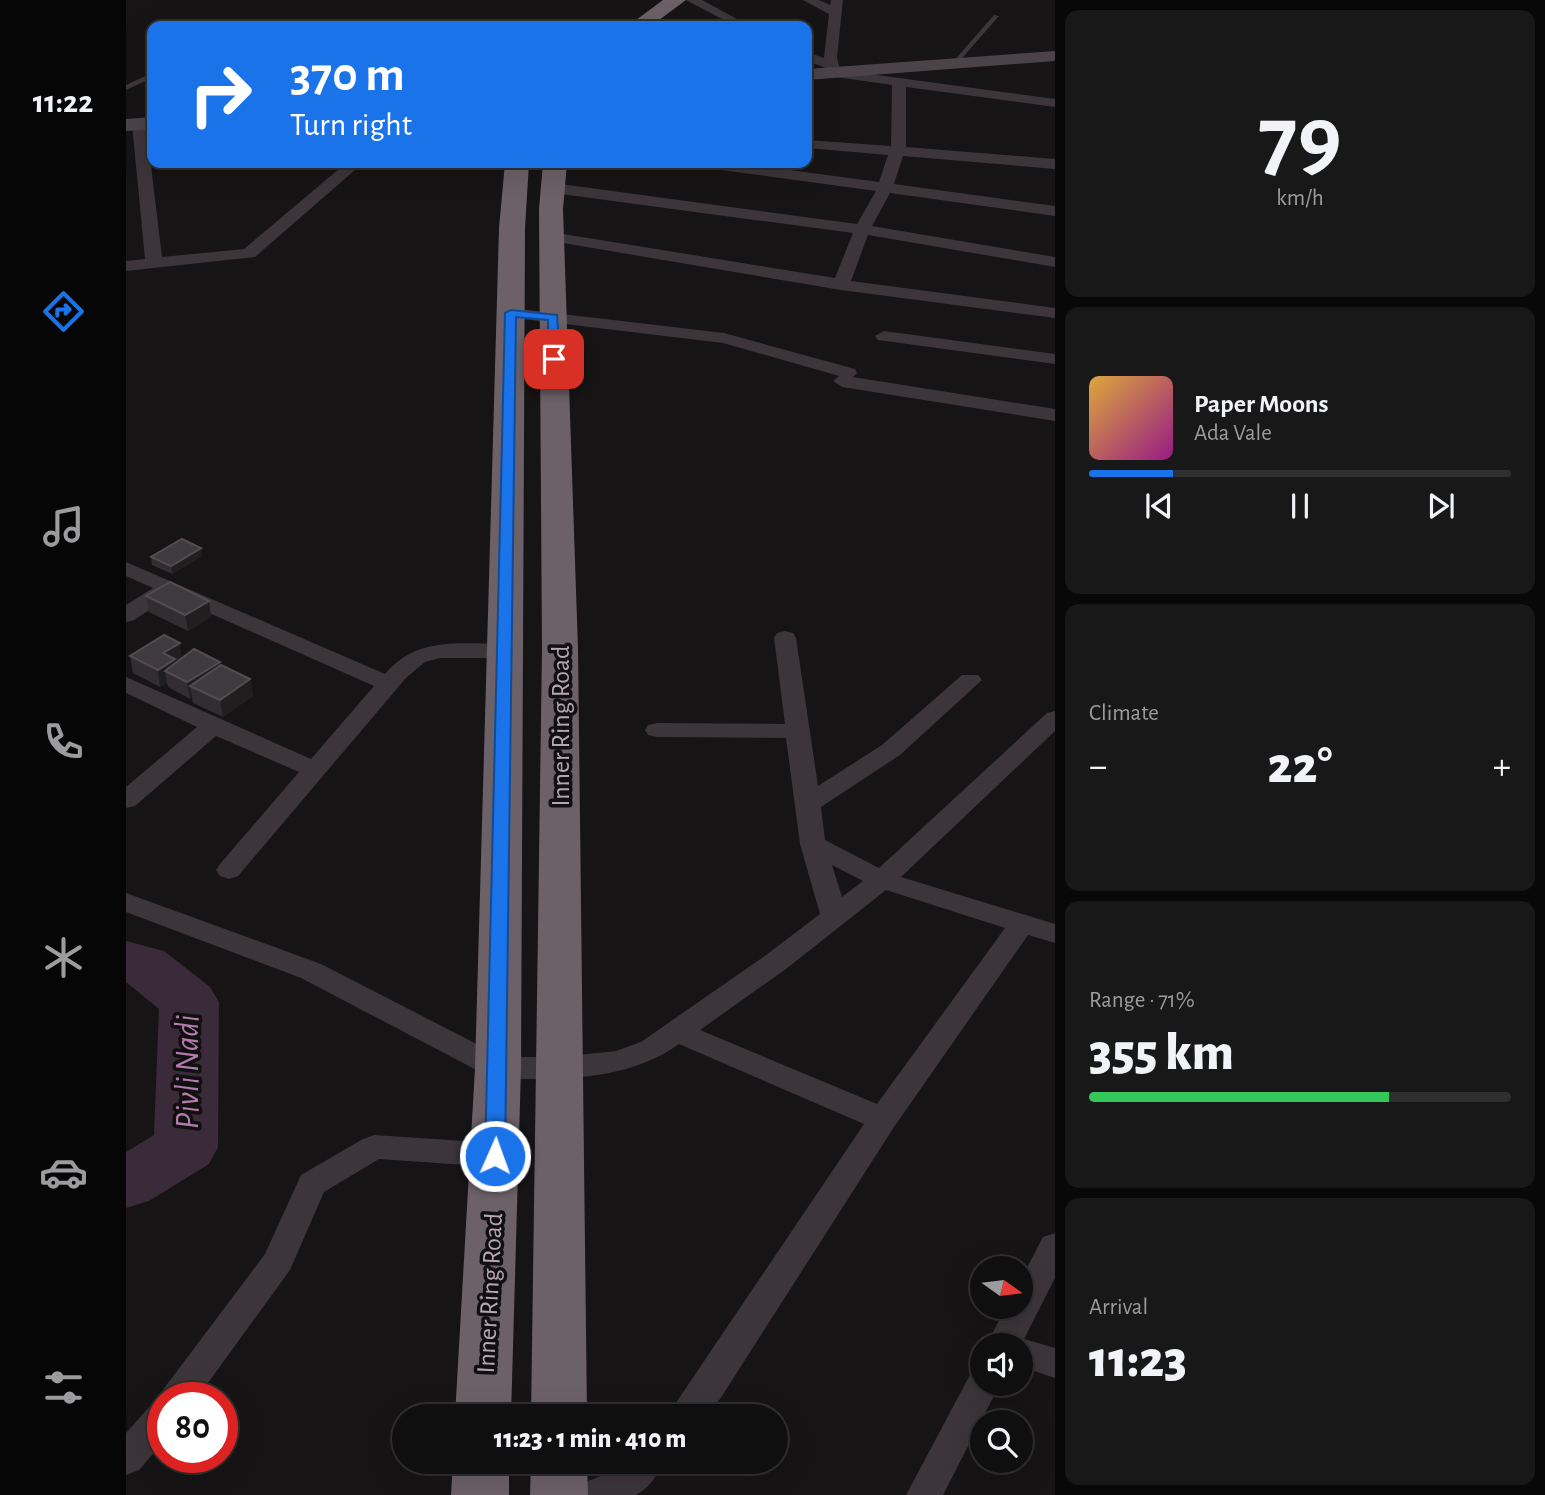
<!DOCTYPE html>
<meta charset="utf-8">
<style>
body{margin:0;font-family:"Alegreya Sans",sans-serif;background:#191819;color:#f1f3f6;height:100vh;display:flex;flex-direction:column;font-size:26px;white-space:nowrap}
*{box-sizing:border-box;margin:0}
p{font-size:23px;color:#9c9c9f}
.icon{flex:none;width:38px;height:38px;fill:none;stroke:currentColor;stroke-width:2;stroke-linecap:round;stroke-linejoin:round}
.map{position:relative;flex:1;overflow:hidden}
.side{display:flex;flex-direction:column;gap:10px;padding:10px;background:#090809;width:490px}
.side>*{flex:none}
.hud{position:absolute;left:21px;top:21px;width:665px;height:147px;border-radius:14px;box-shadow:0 7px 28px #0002,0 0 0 2px #302f30;background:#1a73e8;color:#fff;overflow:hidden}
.needle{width:46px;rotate:104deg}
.fabs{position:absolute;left:844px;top:1256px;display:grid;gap:14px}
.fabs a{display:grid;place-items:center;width:63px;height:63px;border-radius:50%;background:#100f10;box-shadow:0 7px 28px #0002,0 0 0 2px #302f30;font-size:35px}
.speed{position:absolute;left:21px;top:1382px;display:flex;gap:14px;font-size:35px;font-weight:700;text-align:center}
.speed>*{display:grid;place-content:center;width:91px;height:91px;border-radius:50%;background:#100f10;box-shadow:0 7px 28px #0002,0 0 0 2px #302f30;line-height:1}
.speed .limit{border:10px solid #d22;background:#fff;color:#111}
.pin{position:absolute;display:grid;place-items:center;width:60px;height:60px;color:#fff;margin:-30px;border-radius:14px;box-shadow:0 4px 10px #0006}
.me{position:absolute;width:77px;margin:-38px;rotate:2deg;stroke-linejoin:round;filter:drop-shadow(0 0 5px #0008)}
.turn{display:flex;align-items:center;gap:24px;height:147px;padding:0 28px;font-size:32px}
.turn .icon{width:91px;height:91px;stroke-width:2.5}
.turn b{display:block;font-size:49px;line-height:60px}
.big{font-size:52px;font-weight:800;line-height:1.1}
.side .widget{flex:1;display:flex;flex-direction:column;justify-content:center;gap:10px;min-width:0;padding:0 24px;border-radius:14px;background:#191819}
.side .dial{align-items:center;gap:0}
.dial b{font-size:91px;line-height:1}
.song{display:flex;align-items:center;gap:21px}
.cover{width:84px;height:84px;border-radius:10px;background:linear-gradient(135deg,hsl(40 70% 55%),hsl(310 70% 35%))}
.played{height:7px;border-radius:4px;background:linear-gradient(90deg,#1a73e8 20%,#302f30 20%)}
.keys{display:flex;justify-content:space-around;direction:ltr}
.heat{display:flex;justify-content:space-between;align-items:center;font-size:38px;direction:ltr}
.charge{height:10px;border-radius:5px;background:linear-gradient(90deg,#34c759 71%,#302f30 0)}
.trip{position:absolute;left:266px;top:1404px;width:396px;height:70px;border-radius:35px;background:#100f10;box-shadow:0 7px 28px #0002,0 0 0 2px #302f30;font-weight:800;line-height:70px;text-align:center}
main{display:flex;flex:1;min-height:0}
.tab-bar{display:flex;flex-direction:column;width:126px;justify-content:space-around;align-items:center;background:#060606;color:#9c9c9f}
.tab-bar .icon{width:49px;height:49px}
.tab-bar .on{color:#1a73e8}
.tab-bar b{font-size:32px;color:#f1f3f6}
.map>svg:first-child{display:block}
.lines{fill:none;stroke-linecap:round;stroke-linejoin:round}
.river{fill:#3b2a39;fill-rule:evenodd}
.lane{fill:#3c3539;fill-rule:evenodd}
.street{fill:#3c3539;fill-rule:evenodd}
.secondary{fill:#4c4348;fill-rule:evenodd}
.highway{fill:#6d6168;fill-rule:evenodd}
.wall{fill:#312d30}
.shaded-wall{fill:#201e1f}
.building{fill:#3f3a3e;stroke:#524b50;stroke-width:2}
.route{fill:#1a73e8;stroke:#114b97;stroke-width:2}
.labels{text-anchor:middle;stroke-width:7;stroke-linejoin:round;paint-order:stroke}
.street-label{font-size:26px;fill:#b7a6b1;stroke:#110f10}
.near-water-label{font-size:33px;font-style:italic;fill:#b47bae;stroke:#110f10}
</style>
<main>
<nav class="tab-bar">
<b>11:22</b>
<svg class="icon on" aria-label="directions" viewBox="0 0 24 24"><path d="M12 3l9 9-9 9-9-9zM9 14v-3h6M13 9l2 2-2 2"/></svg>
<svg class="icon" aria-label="music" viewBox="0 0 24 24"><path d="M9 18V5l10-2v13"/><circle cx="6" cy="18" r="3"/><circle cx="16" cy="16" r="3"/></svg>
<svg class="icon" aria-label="phone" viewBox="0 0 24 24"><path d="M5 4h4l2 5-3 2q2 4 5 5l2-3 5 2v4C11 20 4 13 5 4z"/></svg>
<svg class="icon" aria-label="climate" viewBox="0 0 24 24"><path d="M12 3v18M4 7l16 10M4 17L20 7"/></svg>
<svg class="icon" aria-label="car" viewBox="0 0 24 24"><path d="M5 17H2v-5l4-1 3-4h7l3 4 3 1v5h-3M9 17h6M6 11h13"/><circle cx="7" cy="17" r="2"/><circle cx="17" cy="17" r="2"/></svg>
<svg class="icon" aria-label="filters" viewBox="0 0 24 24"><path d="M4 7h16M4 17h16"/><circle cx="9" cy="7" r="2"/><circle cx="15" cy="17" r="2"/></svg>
</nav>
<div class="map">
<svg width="929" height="1495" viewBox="0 0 929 1495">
<rect width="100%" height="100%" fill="#161415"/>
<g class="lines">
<path class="river" d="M0,941l38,10 46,36 9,15 -1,145 -9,17 -60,37 -23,7v-56l28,-17 5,-126 -33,-27z"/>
<path class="lane" d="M868,15l5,1 -43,49h-4v-2z
M26,73v5l-26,12v-5z"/>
<path class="street" d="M560,0h16l48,26h-15z
M677,0h16l11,5 1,-5h12l-6,57 3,13 215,29v8l-149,-20v60l149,12v10l-152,-13 -9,28 161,22v10l-165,-23 -18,33 183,31v10l-187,-32 -17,46 204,27v10l-214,-28 -296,-50 -2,-3 2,-3 6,-2 284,46 18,-45 -300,-40 -8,-5 8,-5 304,41 19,-33 -162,-22 -8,-5 32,-1 141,19 9,-27 -81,-7v-8l84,6 1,-61 -63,-9 -3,-8 -19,-7v-9l17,6 5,-44z
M13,120l7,4 16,133 82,-8 102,-86h17l-108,94 -129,14v-10l19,-2 -13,-135z
M385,308l213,25 131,36 2,4 -4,4 202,32v12l-213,-34 -9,-6 6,-5 -116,-33 -218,-26 -3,-4z
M758,331l171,23v10l-177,-24 -3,-4z
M0,562l259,112c32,-38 75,-30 120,-30l8,2 3,5 -3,5 -8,2h-65l-15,4 -19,16 -168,198 -9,3 -9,-3 -4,-6 4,-6 79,-92 -83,-36 -81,70 -9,2v-21l71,-60 -71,-34v-16l185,82 63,-73 -203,-90 -37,24 -8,2v-17l27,-17 -27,-12z
M659,631l8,2 3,5 22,148 64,-41 80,-70h16l4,5 -82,75 -79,52 4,33 54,28 168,-155 8,-2v20l-154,146 154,47v19l-27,-8 -134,192 -174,272 -14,17h-39l197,-292 -185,-80c-43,31 -96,35 -148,35 -15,0 -29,1 -43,-3l-187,-98 -175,-66v-19l195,71 181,93h57l57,-6 25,-9 125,-87 54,-41 -20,-70 -14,-106 -129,-1 -9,-2 -3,-5 3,-5 9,-2 128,1 -11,-86 3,-5zM706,865l31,16 -21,16zM760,890l119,38 -128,176 -177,-74 86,-61z
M248,1135l121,8 11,4 5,8 -5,8 -11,4 -116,-8 -55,33 -34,78 -93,128h-34v44l-24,28 -13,5v-42l25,-28 10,-4 -2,-3 6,-11 100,-133 36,-79 62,-36z
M929,1233v45l-31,61 31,9v30l-35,-12v-20h-34l20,-39h14v-26l23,-44z
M856,1370v14h18l-57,111h-37l65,-122z
M497,1461h41c-6,13 -15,28 -28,34h-58l5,-12 33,-13z"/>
<path class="secondary" d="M929,51v10l-248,19v-11z
M26,117v12l-26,2v-12z"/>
<path class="highway" d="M537,0h23l-35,26h-23z
M379,163h24l-4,65 -4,840 -10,348h-56l20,-348 24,-840z
M417,163h24l-4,46 15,440 9,767h-56l11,-767 -3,-440z
M327,1461h56v34h-58z
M405,1461h56l1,34h-58z"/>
</g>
<path class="wall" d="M75,548l1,8 -30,18 -20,-9 -1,-8z
M20,596l63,5 2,16 -23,14 -39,-19z
M4,656l52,2 38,8 30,13 3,17 -30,21 -30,-14 -1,-6 -2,2 -22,-12 -1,-4 -7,4 -27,-14z"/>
<path class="shaded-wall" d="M75,548l1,8 -30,18 -1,-8z
M83,601l2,16 -23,14 -3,-16z
M54,643l2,17 -17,11 2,12 -7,4 -2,-17 5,-17z
M94,662l2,16 -32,8 2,11 -2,2 -3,-17z
M124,679l3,17 -30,21 -3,-17z"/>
<path class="building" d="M56,539l19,9 -30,18 -20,-9z
M44,582l39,19 -24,14 -39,-19z
M38,635l16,8 -17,10 12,6 -17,11 -28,-14z
M68,649l26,13 -33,20 -22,-11z
M95,665l29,14 -30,21 -30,-14z"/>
<path class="route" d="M385,310l46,5 3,44 -6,4 -6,-4v-39l-32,-3 -11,839 -3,5 -7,2 -7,-2 -3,-5 20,-843z"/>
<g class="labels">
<g class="street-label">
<text transform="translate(434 726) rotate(-90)" y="9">Inner Ring Road</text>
<text transform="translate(363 1293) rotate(-87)" y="9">Inner Ring Road</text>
</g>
<g class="near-water-label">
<text transform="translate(60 1072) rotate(-90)" y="12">Pivli Nadi</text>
</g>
</g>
</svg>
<div class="fabs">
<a><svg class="needle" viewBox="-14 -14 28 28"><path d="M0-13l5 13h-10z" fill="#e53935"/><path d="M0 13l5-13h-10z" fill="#9c9c9f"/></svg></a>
<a><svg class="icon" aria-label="sound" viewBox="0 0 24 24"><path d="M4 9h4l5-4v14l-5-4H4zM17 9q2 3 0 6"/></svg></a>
<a><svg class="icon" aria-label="search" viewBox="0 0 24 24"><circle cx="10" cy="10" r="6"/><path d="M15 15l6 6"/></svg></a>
</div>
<div class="speed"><div class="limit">80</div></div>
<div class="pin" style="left:428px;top:359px;background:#d93025"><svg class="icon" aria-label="arrive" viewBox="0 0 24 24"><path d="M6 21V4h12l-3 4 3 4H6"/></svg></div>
<svg class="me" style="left:369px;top:1156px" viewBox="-20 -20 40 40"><circle r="17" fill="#1a73e8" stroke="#fff" stroke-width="3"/><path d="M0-11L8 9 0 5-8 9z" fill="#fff"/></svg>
<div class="trip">11:23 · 1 min · 410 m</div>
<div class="hud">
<div class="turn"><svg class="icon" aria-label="right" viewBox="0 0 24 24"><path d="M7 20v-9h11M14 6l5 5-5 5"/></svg><div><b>370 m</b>Turn right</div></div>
</div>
</div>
<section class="side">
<div class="widget dial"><b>79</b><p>km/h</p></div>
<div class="widget">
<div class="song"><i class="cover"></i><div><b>Paper Moons</b><p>Ada Vale</p></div></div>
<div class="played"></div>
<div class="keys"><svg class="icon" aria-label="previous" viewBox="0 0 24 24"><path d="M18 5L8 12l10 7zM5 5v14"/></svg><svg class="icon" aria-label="pause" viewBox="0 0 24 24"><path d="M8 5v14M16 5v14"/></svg><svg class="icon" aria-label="next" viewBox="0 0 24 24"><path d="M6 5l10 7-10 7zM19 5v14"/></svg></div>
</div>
<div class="widget"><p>Climate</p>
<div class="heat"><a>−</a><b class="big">22°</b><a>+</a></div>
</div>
<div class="widget"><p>Range · 71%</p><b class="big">355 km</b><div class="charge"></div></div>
<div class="widget"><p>Arrival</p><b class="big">11:23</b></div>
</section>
</main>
